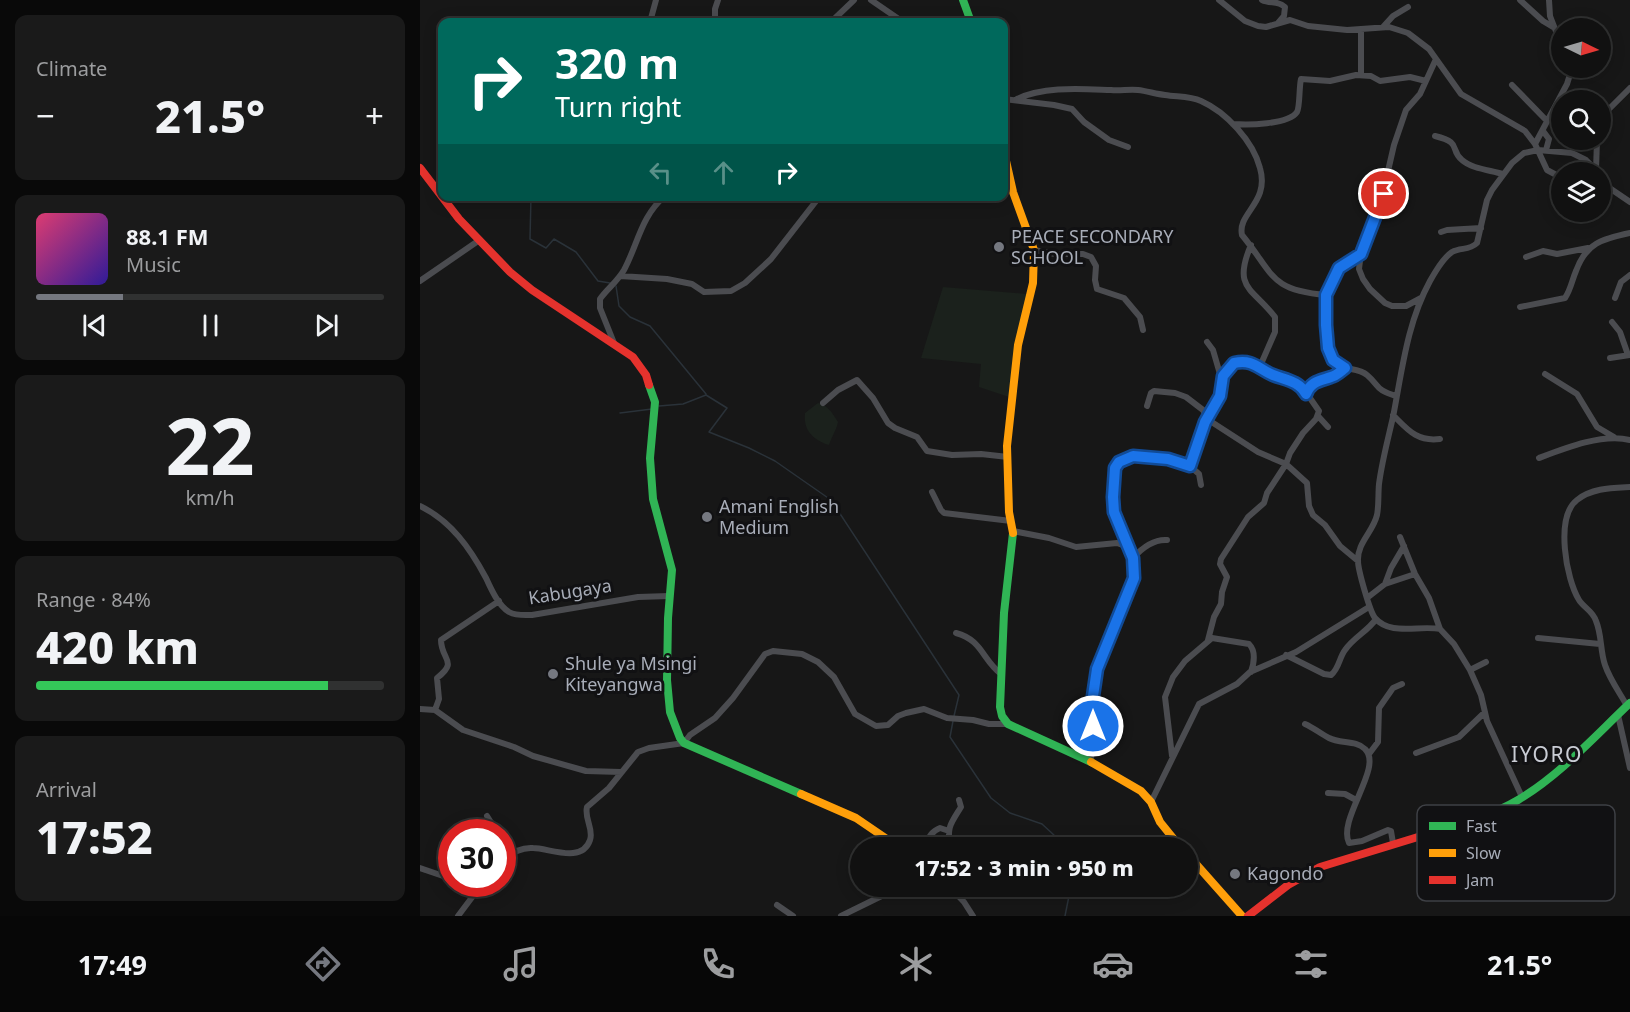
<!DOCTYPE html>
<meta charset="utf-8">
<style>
body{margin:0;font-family:"Noto Sans",sans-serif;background:#1a1a1a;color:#f1f3f6;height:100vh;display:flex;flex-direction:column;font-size:22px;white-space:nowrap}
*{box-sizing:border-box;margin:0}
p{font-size:20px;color:#9c9d9f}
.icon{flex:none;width:33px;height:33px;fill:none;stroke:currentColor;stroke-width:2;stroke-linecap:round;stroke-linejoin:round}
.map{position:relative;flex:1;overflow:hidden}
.side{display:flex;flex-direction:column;gap:15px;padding:15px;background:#090909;width:420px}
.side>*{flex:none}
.top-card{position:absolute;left:18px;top:18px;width:570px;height:183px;border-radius:12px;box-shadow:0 3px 15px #0003,0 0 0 2px #303131;background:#00695c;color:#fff;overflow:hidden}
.needle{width:39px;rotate:95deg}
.tools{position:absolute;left:1131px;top:18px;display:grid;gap:12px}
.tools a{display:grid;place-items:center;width:60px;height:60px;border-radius:50%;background:#111;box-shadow:0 3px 15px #0003,0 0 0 2px #303131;font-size:30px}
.speed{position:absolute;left:18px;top:819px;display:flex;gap:12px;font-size:30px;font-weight:700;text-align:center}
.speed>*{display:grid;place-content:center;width:78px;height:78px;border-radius:50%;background:#111;box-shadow:0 3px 15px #0003,0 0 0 2px #303131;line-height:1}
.speed .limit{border:9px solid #d22;background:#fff;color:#111}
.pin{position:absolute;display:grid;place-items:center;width:51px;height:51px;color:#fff;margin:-26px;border:3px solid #fff;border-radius:50%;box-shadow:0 2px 6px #0007}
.me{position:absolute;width:66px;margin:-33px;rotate:0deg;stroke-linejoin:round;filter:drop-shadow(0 0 4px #0008)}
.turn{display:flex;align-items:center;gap:21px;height:126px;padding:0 18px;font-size:27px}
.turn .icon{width:78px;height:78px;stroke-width:2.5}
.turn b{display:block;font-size:42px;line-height:51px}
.lanes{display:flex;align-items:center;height:57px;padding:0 18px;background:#0003;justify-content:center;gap:30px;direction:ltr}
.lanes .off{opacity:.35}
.big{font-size:45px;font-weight:800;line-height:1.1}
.side .widget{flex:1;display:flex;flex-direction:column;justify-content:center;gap:9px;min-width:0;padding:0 21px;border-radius:12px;background:#1a1a1a}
.side .dial{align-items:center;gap:0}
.dial b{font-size:78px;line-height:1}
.song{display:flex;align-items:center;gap:18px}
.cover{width:72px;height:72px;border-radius:9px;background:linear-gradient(135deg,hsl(340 70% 55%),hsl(250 70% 35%))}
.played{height:6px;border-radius:3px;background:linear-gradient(90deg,#757880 25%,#303131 25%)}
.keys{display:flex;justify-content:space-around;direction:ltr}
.heat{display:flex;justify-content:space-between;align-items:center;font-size:33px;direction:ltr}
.charge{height:9px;border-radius:4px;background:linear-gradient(90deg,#34c759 84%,#303131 0)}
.trip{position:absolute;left:430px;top:837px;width:348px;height:60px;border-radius:30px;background:#111;box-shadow:0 3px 15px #0003,0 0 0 2px #303131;font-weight:800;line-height:60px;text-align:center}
.dock{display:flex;height:96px;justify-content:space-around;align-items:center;background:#070707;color:#9c9d9f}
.dock .icon{width:42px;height:42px}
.dock .active{color:#757880}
.dock b{font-size:27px;color:#f1f3f6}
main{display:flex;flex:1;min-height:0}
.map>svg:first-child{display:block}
.green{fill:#1b211c}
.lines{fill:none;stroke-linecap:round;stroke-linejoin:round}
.stream{stroke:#2a3239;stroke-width:1.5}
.street{stroke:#4b4c50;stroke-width:6}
.fast{stroke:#30b455;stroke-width:8}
.slow{stroke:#ff9f0a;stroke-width:8}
.jam{stroke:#e5322d;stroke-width:8}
.route-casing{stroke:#114b97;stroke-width:15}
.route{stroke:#1a73e8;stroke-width:10}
.poi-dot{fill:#757880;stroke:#111113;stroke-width:2}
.labels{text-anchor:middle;stroke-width:6;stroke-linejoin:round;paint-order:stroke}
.poi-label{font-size:18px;fill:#a8adb8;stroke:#111113;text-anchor:start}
.street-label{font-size:18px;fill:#a8adb8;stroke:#111113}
.quarter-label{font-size:21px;letter-spacing:1.5px;fill:#c9ccd4;stroke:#111113}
.key{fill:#111113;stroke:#3e4045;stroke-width:1.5}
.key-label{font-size:16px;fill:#a8adb8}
</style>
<main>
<section class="side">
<div class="widget"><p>Climate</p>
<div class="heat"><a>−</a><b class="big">21.5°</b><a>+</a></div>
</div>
<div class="widget">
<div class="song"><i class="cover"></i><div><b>88.1 FM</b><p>Music</p></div></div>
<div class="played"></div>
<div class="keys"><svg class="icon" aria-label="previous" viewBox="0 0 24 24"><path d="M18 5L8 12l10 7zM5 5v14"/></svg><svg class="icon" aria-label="pause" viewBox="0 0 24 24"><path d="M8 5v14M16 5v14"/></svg><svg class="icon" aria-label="next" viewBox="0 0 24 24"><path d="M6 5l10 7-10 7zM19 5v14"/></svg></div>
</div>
<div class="widget dial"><b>22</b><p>km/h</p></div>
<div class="widget"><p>Range · 84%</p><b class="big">420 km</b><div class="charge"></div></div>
<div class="widget"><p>Arrival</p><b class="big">17:52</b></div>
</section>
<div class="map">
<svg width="1210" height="916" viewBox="0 0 1210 916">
<rect width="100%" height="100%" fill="#171717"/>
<path class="green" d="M523,287l84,7 -18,103 -30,-10 2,-23 -60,-6z
M398,403c10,2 15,11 20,19 -2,9 -6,14 -9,23 -16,-5 -26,-15 -24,-32z"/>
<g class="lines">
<path class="stream" d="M111,196l-1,43 16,9 8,-9 22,13 22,29 12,2
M196,286l3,20 11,11 20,9 56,68
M239,406l24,-2 23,-9 21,13 -18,24 40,16 26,13 56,39 128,195 -5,21
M200,413l32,-4
M533,721l-3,16 41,61 19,15 32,11 26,24
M645,916l6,-30"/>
<path class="street" d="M451,0l32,22
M799,0l26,21 13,5 8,1 24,-7 18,6 39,4 42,-3 19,6 21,16 32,45 64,37 10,13 12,26 15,8
M842,0c8,4 16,0 23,7l-1,9 -6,7
M1100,0l23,21 10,6
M1129,0l1,16 12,31
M230,22l6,-22
M295,22v-13l3,-9
M411,22l23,-22
M963,27l10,-11 15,-9
M941,30v45
M1092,85l35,36
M584,99l50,6 18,4 12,13 25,18 19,7
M597,99c27,-13 64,-10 94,-9 9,1 18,-1 27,0 9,1 18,4 27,5 12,2 25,1 36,6 25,11 52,40 59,67 10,35 -23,45 -18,67 32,39 27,55 84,60
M1180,118l30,-30
M813,124c14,1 55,1 64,-12 3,-5 2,-25 4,-33l29,2 26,-6 15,1 9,5 30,-4 16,4
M1123,131l6,8 -3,11
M1015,136c28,7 14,13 27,24 10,9 28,10 41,14
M1115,144l32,-60 5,-16
M1176,170l1,-30
M1180,175l8,12
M1180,186l8,1 22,15
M1021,232l6,-2 34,-2
M614,250l21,4h28l8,3 5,9 -1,14 2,9 27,9 16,19 3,13
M941,254c-8,5 -17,8 -23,15 -15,18 -18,71 -5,91 8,12 24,6 34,15 13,11 8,15 29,21
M1106,257l17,-6 14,3 31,-6
M200,276l47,3 25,5 12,8 27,-1 14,-8 26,-24 49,-63
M0,281l58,-40
M1001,298l-15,8h-14l-7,-3 -15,-14 -7,-10 -4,-10 1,-8 5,-19 14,-32 15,-65 12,-35 14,-16 16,-35
M1195,298l6,-16 9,-7
M1100,307l45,-9c6,-9 7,-18 11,-27 10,-28 26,-32 54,-38
M1192,322l8,10 8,23
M194,343l-14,-35v-9c7,-10 17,-17 24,-29 14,-26 17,-54 41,-74
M1190,358l20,-3
M1125,374l32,20 20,33 17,10
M802,381l2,-7 10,-11c9,-2 19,4 27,1l14,-32v-15c-22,-29 -43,-28 -24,-72
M886,394c5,-13 14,-13 26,-17 4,-1 9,-6 13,-9
M403,403l15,-13 19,-10 16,18 15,25 7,5 22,9 10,14 25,4 29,-1 27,3
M727,406l4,-13 3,-2 21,2 11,4 17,13 4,9 51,33 28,12 21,19 2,23 4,9 12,10 15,21 18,15
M973,415c15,15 24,27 47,24
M898,416l10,11
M1119,458c26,-10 64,-25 91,-18
M770,466l11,-36 15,-26 6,-16v-7l-9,-31 -6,-8
M512,492l9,18 3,3 67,8
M0,506c31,15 50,42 66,72 5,11 12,27 23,34 7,4 15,3 23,3l106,-18 31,-1
M593,531l36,7 27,9 41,-4 11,4
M980,537l15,37 14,24 11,31 14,15 16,26 11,25 6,26 35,76
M713,558c-10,-27 -33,-68 -14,-96l14,-6 47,6 10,4 9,8 2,11
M965,584l6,-16 13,-22
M947,598l18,-14 30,-10
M1020,629c-21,-4 -50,7 -65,-11 -5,-6 -17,-48 -17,-57 -1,-18 15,-29 19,-46 2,-10 1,-21 2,-31 3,-23 9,-45 14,-67 9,-46 14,-94 37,-136 5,-9 13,-23 22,-29 9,-5 17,-1 25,-9l10,-43 5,-10 20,-27 12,-10 14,-3 34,3 14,7 12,12
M536,633c26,7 26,26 45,41
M1118,638l62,6
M788,640l6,-23 7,-13 1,-12 5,-15 -7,-13 1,-5 27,-42 16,-14 3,-10 19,-29 4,-11 13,-20 13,-14 3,-8 -16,-23 -10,-6 -23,-8 -11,-9
M866,655l38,19 7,1c8,-6 8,-17 14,-25 9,-13 23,-19 31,-31
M1050,670l16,-8
M1207,706c-7,-13 -17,-26 -22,-41 -5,-14 -3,-30 -9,-44 -3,-10 -12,-13 -17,-21 -13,-21 -24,-83 -2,-100 15,-12 35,-12 53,-13
M0,709l15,1 28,20 51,17 19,9 53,15 35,1
M15,710l4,-11 -2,-21c22,-17 4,-18 4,-38l58,-39
M1198,715l12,53
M885,724c9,4 16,10 24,14 11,6 27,2 36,11 19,18 -28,70 -16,94l13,-2 26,-11 3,1 2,12
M264,743l6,-8 25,-17 18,-20 32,-44 8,-3 29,3 16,8 16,15 21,37 21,12 12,-1 10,-9 8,-3 18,-4 23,9 26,2 16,4h19
M996,753l43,-16 25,-24
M949,754l9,-12 1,-34 14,-20 9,-4
M752,756l-7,-59 8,-20 12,-16 27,-23 37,6c7,7 5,19 2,28
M671,762l3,-79 8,-27 29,-69 2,-29c9,-10 20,-19 34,-18
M908,793l17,1 11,6
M731,802l48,-98 38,-20 13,-12 46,-20 73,-45
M1077,810l12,34 -8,24 -2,19
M67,816l10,16
M82,845l4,12
M505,848c2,-9 7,-17 15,-20l9,3
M530,848c-3,-22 0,-23 11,-41l-2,-7
M82,859c10,-6 20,-12 31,-11 16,0 49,16 57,-8 4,-11 -6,-21 -3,-33l22,-19 29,-36 11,-4 35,-5
M0,868l32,11
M44,884l14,4
M529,886l15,16 9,14
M357,905l16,11
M38,916l24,-32
M421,916l61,-30"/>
<path class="fast" d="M543,0l8,22
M229,385l6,17 -5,56 3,41 19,71 -4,48 -1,62 3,32 10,26 4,5 117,51
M593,533l-9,80 -4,94 2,9 6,8 83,38
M1011,833c29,-9 60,-17 87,-33 42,-25 76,-63 112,-97"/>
<path class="slow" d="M584,152l9,40 21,58 -1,33 -15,62 -11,101 2,66 4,21
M671,762l50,29 10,11 9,20 21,26
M381,794l55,24 44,30
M768,855l54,61"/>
<path class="jam" d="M0,168l39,51 51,53 22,18 101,67 13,18 3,10
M828,916l40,-31 32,-18 111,-34"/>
</g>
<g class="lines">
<g class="route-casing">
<path id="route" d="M673,726v-30l4,-27 37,-91 -1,-20 -19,-46 -1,-15 2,-29 4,-6 14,-6 35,3 22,7 15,-44 15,-26 3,-20 11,-13c20,-4 24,6 39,12 13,5 26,6 33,19 5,-13 14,-13 25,-17 5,-1 10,-6 14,-9l-12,-8 -5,-12 -2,-23v-30l13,-27 22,-14 23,-60"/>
</g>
<use href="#route" class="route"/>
</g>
<g class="poi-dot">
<circle cx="579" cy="247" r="6"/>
<circle cx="287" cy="517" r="6"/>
<circle cx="133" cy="674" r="6"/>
<circle cx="815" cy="874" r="6"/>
</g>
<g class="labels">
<g class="poi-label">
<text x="591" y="243">PEACE SECONDARY<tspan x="591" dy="21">SCHOOL</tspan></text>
<text x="299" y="513">Amani English<tspan x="299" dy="21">Medium</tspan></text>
<text x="145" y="670">Shule ya Msingi<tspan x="145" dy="21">Kiteyangwa</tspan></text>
<text x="827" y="880">Kagondo</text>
</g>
<g class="street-label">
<text transform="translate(150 592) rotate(-9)" y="6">Kabugaya</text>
</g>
<g class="quarter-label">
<text x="1127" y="762">IYORO</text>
</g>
</g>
<rect x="997" y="805" width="198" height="96" rx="9" class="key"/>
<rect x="1009" y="822" width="27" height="8" fill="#30b455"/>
<rect x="1009" y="849" width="27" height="8" fill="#ff9f0a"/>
<rect x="1009" y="876" width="27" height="8" fill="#e5322d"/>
<g class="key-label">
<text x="1046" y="832">Fast</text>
<text x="1046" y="859">Slow</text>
<text x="1046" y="886">Jam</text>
</g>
</svg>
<div class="tools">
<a><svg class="needle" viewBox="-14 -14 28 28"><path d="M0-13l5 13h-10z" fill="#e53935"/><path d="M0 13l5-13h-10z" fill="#9c9d9f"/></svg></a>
<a><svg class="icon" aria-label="search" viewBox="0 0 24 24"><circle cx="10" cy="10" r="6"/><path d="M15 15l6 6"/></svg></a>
<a><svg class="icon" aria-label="layers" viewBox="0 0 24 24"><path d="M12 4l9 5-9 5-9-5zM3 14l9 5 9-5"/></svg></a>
</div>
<div class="speed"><div class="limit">30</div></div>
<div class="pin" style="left:964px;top:194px;background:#d93025"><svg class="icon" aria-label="arrive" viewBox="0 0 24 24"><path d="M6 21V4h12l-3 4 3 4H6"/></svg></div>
<svg class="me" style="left:673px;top:726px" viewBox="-20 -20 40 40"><circle r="17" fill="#1a73e8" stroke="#fff" stroke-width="3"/><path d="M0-11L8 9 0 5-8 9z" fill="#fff"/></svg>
<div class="trip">17:52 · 3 min · 950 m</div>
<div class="top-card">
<div class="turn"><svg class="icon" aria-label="right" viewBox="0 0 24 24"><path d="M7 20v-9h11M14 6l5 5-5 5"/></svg><div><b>320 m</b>Turn right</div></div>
<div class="lanes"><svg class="icon off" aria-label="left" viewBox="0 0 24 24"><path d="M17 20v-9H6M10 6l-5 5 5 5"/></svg><svg class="icon off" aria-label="ahead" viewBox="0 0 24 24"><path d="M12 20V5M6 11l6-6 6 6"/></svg><svg class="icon" aria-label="right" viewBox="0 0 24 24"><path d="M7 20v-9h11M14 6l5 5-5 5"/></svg></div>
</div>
</div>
</main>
<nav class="dock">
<b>17:49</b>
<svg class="icon active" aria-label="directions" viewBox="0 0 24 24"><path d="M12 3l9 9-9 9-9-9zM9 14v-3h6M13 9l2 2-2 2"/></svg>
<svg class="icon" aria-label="music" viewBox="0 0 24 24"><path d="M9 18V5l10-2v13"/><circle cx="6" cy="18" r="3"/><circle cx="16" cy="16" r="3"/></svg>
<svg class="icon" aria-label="phone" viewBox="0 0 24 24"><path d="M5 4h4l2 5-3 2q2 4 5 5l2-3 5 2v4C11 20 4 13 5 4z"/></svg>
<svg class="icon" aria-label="climate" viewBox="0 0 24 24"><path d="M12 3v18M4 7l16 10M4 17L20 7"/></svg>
<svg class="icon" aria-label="car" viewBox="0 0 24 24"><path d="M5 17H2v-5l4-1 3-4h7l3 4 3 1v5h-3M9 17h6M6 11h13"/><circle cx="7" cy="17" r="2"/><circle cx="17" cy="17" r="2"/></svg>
<svg class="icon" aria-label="filters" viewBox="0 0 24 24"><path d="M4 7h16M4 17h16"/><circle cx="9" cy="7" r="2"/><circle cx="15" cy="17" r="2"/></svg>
<b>21.5°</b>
</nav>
